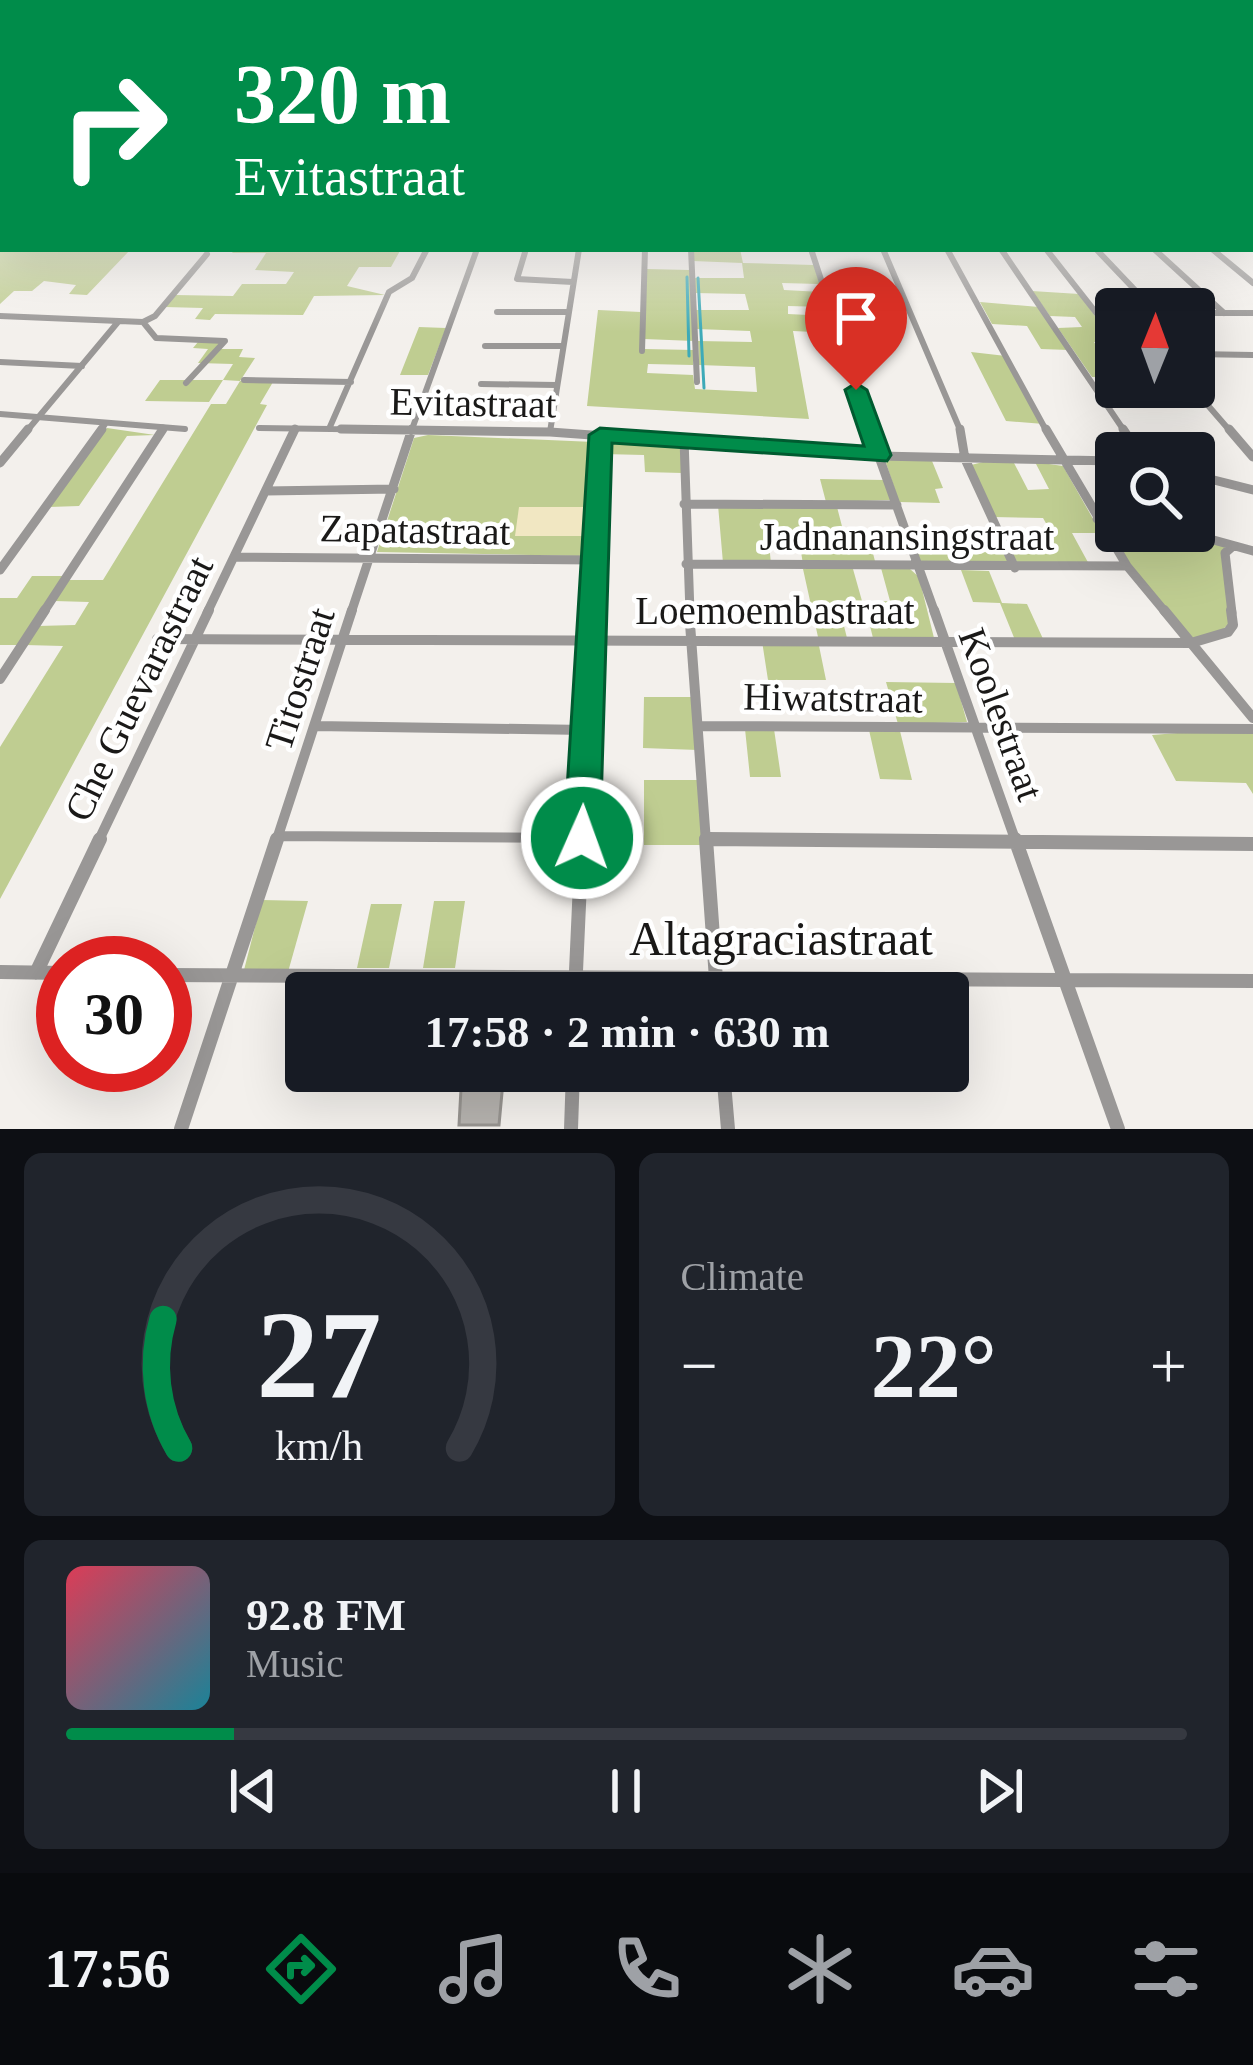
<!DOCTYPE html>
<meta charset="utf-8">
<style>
body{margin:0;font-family:Georgia,serif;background:#20242c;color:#f1f3f6;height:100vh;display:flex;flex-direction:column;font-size:45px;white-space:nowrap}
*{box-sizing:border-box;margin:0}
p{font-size:39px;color:#9ea1a6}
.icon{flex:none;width:66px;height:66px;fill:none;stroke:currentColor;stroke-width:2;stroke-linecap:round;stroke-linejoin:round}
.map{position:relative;height:1129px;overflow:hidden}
.sheet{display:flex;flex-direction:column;gap:24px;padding:24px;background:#0d0f14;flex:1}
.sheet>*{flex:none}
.guide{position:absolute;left:0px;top:0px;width:1254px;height:252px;box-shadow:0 12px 48px #0002;background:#008c4a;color:#fff;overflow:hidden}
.needle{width:78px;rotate:1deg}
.fabs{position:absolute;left:1095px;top:288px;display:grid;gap:24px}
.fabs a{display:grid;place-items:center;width:120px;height:120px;border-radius:12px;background:#171b24;box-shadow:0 12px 48px #0002;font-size:60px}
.speed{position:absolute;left:36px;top:936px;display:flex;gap:24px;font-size:60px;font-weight:700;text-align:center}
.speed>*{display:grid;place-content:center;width:156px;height:156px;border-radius:50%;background:#171b24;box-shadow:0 12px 48px #0002;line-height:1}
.speed .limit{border:18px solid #d22;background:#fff;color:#111}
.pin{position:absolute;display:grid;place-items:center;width:102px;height:102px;color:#fff;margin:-123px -51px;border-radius:50% 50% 50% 0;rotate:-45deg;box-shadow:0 0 12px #0007}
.pin .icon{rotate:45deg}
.me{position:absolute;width:132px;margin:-66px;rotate:2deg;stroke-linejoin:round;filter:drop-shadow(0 0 9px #0008)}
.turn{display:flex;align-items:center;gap:42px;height:252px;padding:0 36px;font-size:54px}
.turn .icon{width:156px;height:156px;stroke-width:2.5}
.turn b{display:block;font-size:84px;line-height:102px}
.big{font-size:90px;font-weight:700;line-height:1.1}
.sheet .card{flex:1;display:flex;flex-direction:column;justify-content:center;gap:18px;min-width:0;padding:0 42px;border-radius:18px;background:#20242c}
.sheet .dial{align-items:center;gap:0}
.dial svg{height:312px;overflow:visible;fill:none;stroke:#363941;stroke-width:7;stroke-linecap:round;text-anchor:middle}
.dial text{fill:#f1f3f6;stroke:none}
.song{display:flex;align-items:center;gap:36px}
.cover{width:144px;height:144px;border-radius:18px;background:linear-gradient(135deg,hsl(350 70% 55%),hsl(190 70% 35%))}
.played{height:12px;border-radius:6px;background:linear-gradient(90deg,#008c4a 15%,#363941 15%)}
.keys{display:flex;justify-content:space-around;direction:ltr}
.heat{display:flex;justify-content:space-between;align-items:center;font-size:66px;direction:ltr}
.sheet .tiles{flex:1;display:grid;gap:24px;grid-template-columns:1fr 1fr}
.card:last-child{grid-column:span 2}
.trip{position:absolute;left:285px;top:972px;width:684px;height:120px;border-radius:12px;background:#171b24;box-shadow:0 12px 48px #0002;font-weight:700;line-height:120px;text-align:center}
.dock{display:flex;height:192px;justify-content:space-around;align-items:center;background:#090b0e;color:#9ea1a6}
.dock .icon{width:84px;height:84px}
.dock .selected{color:#008c4a}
.dock b{font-size:54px;color:#f1f3f6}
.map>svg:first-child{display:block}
.green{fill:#bfcd91}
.sand{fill:#f1e7c2}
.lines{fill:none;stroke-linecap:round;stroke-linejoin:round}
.stream{stroke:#3daab8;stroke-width:3}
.building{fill:#b5b2ae;stroke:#979490;stroke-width:3}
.minor-far3{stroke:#999796;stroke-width:6}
.minor-far2{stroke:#999796;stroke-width:9}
.minor-far1{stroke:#999796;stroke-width:10}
.minor{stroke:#999796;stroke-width:14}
.route{fill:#008c4a;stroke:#005b30;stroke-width:3}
.labels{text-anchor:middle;stroke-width:9;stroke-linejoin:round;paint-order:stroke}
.street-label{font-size:39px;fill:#1a1918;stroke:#fff}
.near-street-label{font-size:48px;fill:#1a1918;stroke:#fff}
</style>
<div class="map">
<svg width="1253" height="1129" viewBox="0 0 1253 1129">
<rect width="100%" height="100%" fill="#f3f0ec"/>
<path class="green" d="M0,192l3,57h128l-44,46 -18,-1 7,-9 -32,-4 -12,10h-18l-14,13z
M235,249h166l-10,18h-32l-12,19 38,9 -71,1 -11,19 -88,-1 -5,6 -15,-1 8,-11 -38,-1 10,-12 58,1 9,-12h44l8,-12 -39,-2 11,-17h-34z
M693,249h47l3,14 71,2 6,19 -38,-1 2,7 38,2 4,15 -38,-1v8l41,2 5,17 -41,-2 16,88 -222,-13 11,-96 43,2 3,37 49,1v15l-45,-1 -1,9 46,2 2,14 62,3 -2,-25 -56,-2 -1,-24 54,1 -2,-11 -53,-2 -1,-19h53l-4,-16 -50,-1 -1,-15h50l-2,-15 -49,-2z
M646,269l44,1 4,71 -50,-2z
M1032,291l47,3 35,48h-20l22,35h-24l-34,-49 24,-1 -7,-10 -25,-1z
M980,302l59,5 30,43 -28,-1 -14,-23 -35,-2z
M419,327l27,1 -18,47h-28z
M198,342h27l-4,7h22l-4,8 16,1 -15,23 -17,-1 -14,22 -64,-1 15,-21h63l10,-16 -35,-1 10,-14 -15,-1z
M971,352l35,4 38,68 -38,-3z
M240,381l33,1 -13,22 7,1 -267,494v-152l63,-101 -38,-1 13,-19 37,-1 14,-23 -35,-1 15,-21h34l108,-176h15z
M107,428l48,7 -28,1 -48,70 -30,1z
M428,435l166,7 -2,77 -7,-1v-11l-1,28v-10h7l-3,26 -8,5 -203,-4 37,-114z
M603,440l77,2 2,31 -37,-1 -1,-17 -41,-1z
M892,459l40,2 11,27 -8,1 5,14 -41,-1 -13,-39z
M983,462l31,1 14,27 21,-1 -14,-27 28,4 38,67h-29l18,33 -73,-4 -17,-29 51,-1 -8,-14 -50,-1 -22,-52z
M820,479l65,1 6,20 -65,2z
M718,505l119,2 7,27h24l8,31 -73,-1 -5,-30 -30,-1 3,31 -48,-1z
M1116,521v10h60l49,15 5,77 -9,8 -29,8 -62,-73 -25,-40z
M912,541h87l12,20 -91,1z
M881,568l29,1 9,8 15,61h-61l-9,-36 26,-1z
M803,569h50l9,32 -24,1 9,36 -29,-1z
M961,570l28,1 13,32 25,1 17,37 -29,-1 -15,-37 -27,-1z
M32,576h33l-47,69h-18v-47h17z
M762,641h56l8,39h-58z
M886,682l70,1 11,39 -69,2z
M644,697h50l4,53 -55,-2z
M745,729h29l7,48h-31z
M869,730l31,1 12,49 -32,-1z
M1203,731l50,2v61l-7,-11 -70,-2 -24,-46z
M644,780h56l4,65h-60z
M262,900l46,1 -20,71 -44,-2z
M434,901h31l-10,67h-32z
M371,904h31l-13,64h-32z"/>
<path class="sand" d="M519,507h67l-2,29h-69z"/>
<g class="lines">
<path class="stream" d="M687,277l2,79
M698,278l6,110"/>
</g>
<path class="building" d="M462,1071h42l-5,54h-40z"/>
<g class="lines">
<path class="minor-far3" d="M526,249l-9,30 56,3
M691,249l6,133
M811,249l60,183
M883,249l78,183
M947,249l100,183
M1001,249l124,183
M1046,249l70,89
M1096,249l57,60
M1154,249l70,64
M1212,249l41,34
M497,312h71
M1194,313h59
M0,316l143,6 13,16 69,3 -39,42
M143,322l12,-6 52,-62
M485,346h77
M642,351l3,-102
M1194,354l59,1
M0,362l82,4
M244,380l107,2
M481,384l75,1
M1192,387l39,45
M0,414l185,15
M259,428l293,4
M329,429l60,-137 23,-14 15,-29
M26,432l92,-110
M99,432l7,-9
M411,432l66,-183
M550,432l29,-183"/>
<path class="minor-far2" d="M341,429l209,3 329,24 237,5
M869,429l66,184
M960,429l5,30 50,109
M1046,429l81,137 39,47
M1123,429l16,24
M1229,429l24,28
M684,439l6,174
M0,463l28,-34
M1194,475l59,15
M266,491l128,-2
M684,504l213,1
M1097,519l19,1
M1181,531l72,20
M234,557l361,3
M686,564l441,2
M0,570l102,-141
M43,613l120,-184
M207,613l88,-184
M351,613l61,-184
M592,613l8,-178
M1232,613l-7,-60 8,-7"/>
<path class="minor-far1" d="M689,610l17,232
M934,610l82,232
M1164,610l89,108
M157,639l1034,4 37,-11 5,-7 -2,-15
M0,679l45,-69
M315,726l271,4
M700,726l553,3
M279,836l303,2
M708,839l299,3
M98,842l111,-232
M276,842l76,-232
M582,842l10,-232"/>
<path class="minor" d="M706,839l11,154
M708,839l545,5
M1015,839l103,290
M0,972l63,1
M36,973l64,-134
M165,975l1088,6
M575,993l7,-154
M723,1071l5,58
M181,1129l96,-290
M571,1129l2,-58"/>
</g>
<linearGradient id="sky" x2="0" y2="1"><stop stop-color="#63b0d5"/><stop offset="0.52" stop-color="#faf8f6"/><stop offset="1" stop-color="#faf8f6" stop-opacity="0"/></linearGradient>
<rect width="1253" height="332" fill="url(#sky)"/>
<path class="route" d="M856,383l11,7 24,65 -4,6 -275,-18 -12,395 -5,13 -13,5 -13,-5 -5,-13 25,-403 11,-7 264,18 -19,-56z"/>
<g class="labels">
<g class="street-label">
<text transform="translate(473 402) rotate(1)" y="14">Evitastraat</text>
<text transform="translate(415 529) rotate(1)" y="14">Zapatastraat</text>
<text x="907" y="550">Jadnanansingstraat</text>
<text x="775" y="624">Loemoembastraat</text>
<text transform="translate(299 679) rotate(-72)" y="14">Titostraat</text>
<text transform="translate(138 688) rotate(-64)" y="14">Che Guevarastraat</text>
<text transform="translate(833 697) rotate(1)" y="14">Hiwatstraat</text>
<text transform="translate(1002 714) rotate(70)" y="14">Koolestraat</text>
</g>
<g class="near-street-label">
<text x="781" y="955">Altagraciastraat</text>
</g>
</g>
</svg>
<div class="fabs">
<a><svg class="needle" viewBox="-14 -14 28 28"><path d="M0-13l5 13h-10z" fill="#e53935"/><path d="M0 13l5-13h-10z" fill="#9ea1a6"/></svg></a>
<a><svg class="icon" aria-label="search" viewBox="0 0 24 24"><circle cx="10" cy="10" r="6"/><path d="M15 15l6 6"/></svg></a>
</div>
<div class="speed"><div class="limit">30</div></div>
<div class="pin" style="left:856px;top:390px;background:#d93025"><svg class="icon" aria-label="arrive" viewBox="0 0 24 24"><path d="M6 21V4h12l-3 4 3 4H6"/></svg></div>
<svg class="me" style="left:582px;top:838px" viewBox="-20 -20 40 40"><circle r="17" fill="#008c4a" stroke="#fff" stroke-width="3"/><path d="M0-11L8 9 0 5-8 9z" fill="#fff"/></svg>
<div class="trip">17:58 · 2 min · 630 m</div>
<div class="guide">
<div class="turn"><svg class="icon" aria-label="right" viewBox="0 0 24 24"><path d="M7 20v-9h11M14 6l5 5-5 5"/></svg><div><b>320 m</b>Evitastraat</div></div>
</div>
</div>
<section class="sheet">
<div class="tiles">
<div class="card dial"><svg viewBox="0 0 100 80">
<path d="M14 69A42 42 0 1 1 86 69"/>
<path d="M14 69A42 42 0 0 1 10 36" stroke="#008c4a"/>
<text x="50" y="56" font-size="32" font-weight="700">27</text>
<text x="50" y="72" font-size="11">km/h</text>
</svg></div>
<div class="card"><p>Climate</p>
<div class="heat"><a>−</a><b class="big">22°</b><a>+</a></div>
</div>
<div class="card">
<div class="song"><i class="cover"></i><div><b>92.8 FM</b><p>Music</p></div></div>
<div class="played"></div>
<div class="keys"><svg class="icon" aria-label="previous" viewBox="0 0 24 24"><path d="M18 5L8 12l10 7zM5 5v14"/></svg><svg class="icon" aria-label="pause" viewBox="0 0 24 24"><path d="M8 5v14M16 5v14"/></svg><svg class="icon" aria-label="next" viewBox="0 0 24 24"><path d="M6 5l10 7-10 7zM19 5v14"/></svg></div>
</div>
</div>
</section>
<nav class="dock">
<b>17:56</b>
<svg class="icon selected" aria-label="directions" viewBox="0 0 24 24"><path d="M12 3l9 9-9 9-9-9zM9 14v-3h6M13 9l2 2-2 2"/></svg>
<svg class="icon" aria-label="music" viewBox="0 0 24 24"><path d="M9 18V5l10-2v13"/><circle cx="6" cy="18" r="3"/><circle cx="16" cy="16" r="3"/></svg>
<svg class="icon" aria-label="phone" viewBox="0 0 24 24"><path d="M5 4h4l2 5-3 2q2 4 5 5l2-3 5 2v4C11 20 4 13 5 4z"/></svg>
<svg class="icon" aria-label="climate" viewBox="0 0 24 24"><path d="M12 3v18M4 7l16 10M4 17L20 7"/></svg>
<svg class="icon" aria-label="car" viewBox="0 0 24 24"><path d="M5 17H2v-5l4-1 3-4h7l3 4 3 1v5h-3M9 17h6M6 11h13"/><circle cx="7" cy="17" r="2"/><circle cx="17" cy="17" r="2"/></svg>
<svg class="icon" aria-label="filters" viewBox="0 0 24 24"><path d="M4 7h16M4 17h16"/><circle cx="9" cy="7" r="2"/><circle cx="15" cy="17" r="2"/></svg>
</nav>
